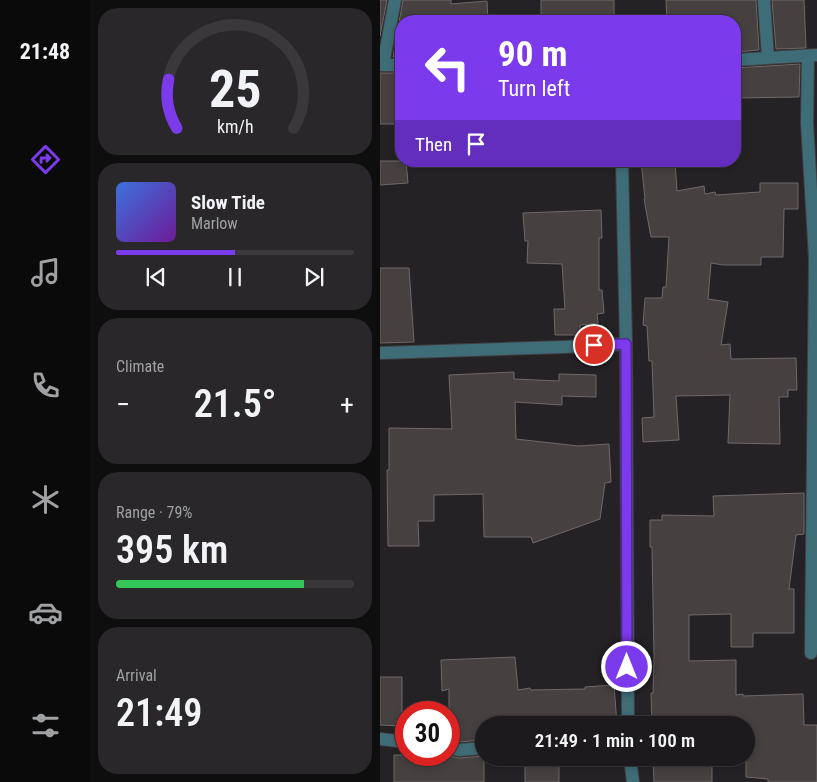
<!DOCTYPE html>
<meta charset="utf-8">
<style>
body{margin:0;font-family:"Roboto Condensed",sans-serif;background:#292729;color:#f1f3f6;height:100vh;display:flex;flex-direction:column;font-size:19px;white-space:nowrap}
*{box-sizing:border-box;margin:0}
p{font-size:16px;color:#a0a1a3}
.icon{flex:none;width:28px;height:28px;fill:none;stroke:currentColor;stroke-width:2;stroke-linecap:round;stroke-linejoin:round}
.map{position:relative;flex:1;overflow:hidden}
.sheet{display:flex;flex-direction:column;gap:8px;padding:8px;background:#0f0e0f;width:290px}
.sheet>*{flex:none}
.guide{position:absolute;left:15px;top:15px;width:346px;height:152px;border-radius:20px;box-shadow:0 2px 8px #0003,0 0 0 1px #3a383b;background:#7c3aed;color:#fff;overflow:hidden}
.speed{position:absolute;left:15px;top:701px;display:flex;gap:10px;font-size:25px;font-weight:700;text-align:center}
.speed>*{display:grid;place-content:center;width:65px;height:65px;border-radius:50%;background:#1c1a1c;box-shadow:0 2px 8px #0003,0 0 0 1px #3a383b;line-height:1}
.speed .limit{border:8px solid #d22;background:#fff;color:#111}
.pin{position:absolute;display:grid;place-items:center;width:42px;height:42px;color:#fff;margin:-21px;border:2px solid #fff;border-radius:50%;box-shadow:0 1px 5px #0007}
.me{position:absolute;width:55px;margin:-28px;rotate:0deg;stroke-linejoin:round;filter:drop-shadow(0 0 4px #0008)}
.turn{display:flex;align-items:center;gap:18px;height:105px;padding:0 20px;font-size:22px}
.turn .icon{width:65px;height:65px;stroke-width:2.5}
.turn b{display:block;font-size:35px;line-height:42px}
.then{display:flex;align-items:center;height:48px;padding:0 20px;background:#0003;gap:10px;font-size:19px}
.big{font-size:38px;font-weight:600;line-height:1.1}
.sheet .card{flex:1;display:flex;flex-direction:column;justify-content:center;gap:8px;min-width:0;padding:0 18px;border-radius:20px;background:#292729}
.sheet .dial{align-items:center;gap:0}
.dial svg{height:130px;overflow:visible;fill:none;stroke:#3a383b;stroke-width:7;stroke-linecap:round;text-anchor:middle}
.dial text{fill:#f1f3f6;stroke:none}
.song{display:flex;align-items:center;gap:15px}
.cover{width:60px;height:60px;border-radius:8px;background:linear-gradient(135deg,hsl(220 70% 55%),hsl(280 70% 35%))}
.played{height:5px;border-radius:2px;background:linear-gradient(90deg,#7c3aed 50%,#3a383b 50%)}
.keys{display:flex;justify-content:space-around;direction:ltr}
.heat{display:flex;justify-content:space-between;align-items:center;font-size:28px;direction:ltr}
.charge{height:8px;border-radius:4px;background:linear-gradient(90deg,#34c759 79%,#3a383b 0)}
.trip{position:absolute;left:95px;top:716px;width:280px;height:50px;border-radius:25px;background:#1c1a1c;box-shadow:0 2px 8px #0003,0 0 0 1px #3a383b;font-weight:600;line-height:50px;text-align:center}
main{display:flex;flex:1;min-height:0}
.dock{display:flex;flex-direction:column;width:90px;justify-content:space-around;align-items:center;background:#0b0a0b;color:#a0a1a3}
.dock .icon{width:35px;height:35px}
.dock .active{color:#7c3aed}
.dock b{font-size:22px;color:#f1f3f6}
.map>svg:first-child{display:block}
.building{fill:#464140;stroke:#6f6969}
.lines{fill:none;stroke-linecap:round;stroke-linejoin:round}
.street-casing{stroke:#413e42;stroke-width:14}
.street{stroke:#3f6d77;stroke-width:12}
.route-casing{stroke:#51269a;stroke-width:12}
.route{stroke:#7c3aed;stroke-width:9}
</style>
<main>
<nav class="dock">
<b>21:48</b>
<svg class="icon active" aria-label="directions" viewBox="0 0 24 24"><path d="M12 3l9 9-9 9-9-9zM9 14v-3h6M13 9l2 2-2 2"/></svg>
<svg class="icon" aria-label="music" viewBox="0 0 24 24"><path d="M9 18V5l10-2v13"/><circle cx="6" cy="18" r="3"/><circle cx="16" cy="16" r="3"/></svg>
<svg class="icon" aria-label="phone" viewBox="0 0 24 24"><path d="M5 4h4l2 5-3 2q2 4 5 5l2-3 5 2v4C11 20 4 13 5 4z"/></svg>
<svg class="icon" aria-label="climate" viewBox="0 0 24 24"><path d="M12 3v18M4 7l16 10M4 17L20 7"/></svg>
<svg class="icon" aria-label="car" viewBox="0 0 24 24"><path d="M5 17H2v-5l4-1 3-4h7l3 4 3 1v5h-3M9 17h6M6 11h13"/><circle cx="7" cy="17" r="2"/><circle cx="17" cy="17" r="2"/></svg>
<svg class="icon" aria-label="filters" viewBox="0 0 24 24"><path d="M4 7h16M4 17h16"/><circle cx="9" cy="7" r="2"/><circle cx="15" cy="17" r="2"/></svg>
</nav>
<section class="sheet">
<div class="card dial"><svg viewBox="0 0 100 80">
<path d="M14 69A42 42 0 1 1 86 69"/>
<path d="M14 69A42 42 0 0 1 9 39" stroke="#7c3aed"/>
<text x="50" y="56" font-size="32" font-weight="700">25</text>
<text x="50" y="72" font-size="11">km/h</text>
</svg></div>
<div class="card">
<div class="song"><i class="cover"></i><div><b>Slow Tide</b><p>Marlow</p></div></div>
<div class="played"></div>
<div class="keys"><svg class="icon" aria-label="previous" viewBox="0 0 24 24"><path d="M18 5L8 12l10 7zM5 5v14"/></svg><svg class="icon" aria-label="pause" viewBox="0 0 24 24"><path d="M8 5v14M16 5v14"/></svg><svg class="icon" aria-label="next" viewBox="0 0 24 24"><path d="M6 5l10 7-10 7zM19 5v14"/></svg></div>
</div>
<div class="card"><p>Climate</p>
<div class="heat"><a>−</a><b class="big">21.5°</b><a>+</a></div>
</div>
<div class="card"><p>Range · 79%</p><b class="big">395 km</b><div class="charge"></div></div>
<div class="card"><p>Arrival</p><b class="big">21:49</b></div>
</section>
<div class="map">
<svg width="437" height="782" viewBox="0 0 437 782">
<rect width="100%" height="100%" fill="#252226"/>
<path class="building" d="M0,0h7l-7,36z
M23,0h48v4l36,-3 1,20h-87v36h-8z
M161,0h73v21h-73z
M286,0h90l3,50 -24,2v-31h-68z
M392,0h32l2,48 -30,1z
M420,64l-1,33 -64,1v-30z
M0,73h21v51h-21z
M0,161h26l2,22 -28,2z
M261,161h34l2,30 27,-5 1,8 10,-2 1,3 44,-3v-9h38v26h-14l-1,48h-22v8h-38l-12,-2 -3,36 20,3 -7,43 9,-1 1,15 65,-1 1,32h-9v7h-9l1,47 -52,-1 2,-48 -54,1 3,44 -36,2 -1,-24 12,-1 -2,-56h-3l-2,-35 -4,-1 2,-27h17l1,-11h3l3,-50h-18l-7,-38h1z
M221,210l1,28h-3v52h3l2,23 -7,1 1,9 -18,2v10h-25l-1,-26h11l-3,-45 -35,-1 1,-22h-3l-2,-28z
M0,268h29l5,74 -34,1z
M134,372v7l45,2v-7l37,1v22l-34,-1v9l-47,-3 1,37 62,7 31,-2 2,38 -6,1 -5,36 -67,24 -2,-6h-47l-1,-43 -49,1v26h-16l1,25h-31l-1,-76h2v-42l63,1 -3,-54z
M424,493v41l-8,1 -7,54h5v44h-41v14h-22v-33l-42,1v46l47,-1v35l7,-1v2l60,-2 1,31h13v57h-49v-3l-22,-2v-52h-94l-1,-32h2l1,-36 -2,-110h-2v-27h12v-5l52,1 -1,-20z
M135,657l3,33 12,-2 1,2 54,-1v-2l29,-2 3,40h-133v15l-25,2 -10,-2v-51l-7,2 -1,-31z
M0,677h22v49l-22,-1z
M14,755h51l14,3 25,-2v26h-90z
M160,758h19v24h-34v-20h15z
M273,758h59v24h-58z"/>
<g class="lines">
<g class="street-casing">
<path id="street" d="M384,0l4,58
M428,56l-1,67 8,135 -4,395
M355,60l82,-5
M0,65h21
M3,65l12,-65
M242,161l4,183 2,381
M0,353l183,-6 63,-3
M0,739l26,3
M69,748l10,2 25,-2
M250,758l3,24"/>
</g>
<use href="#street" class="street"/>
</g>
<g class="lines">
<g class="route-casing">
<path id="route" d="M214,345l32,-1 1,323"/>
</g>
<use href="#route" class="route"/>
</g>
</svg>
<div class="speed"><div class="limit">30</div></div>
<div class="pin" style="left:214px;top:345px;background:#d93025"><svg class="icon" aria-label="arrive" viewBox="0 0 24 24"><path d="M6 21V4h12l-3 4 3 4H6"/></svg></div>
<svg class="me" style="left:247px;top:667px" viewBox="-20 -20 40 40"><circle r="17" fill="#7c3aed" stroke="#fff" stroke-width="3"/><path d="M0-11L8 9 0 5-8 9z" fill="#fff"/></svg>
<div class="trip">21:49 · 1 min · 100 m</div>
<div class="guide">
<div class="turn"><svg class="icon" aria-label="left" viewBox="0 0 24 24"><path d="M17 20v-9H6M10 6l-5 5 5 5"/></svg><div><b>90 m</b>Turn left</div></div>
<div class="then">Then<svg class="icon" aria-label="arrive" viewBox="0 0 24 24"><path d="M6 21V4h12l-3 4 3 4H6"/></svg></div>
</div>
</div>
</main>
